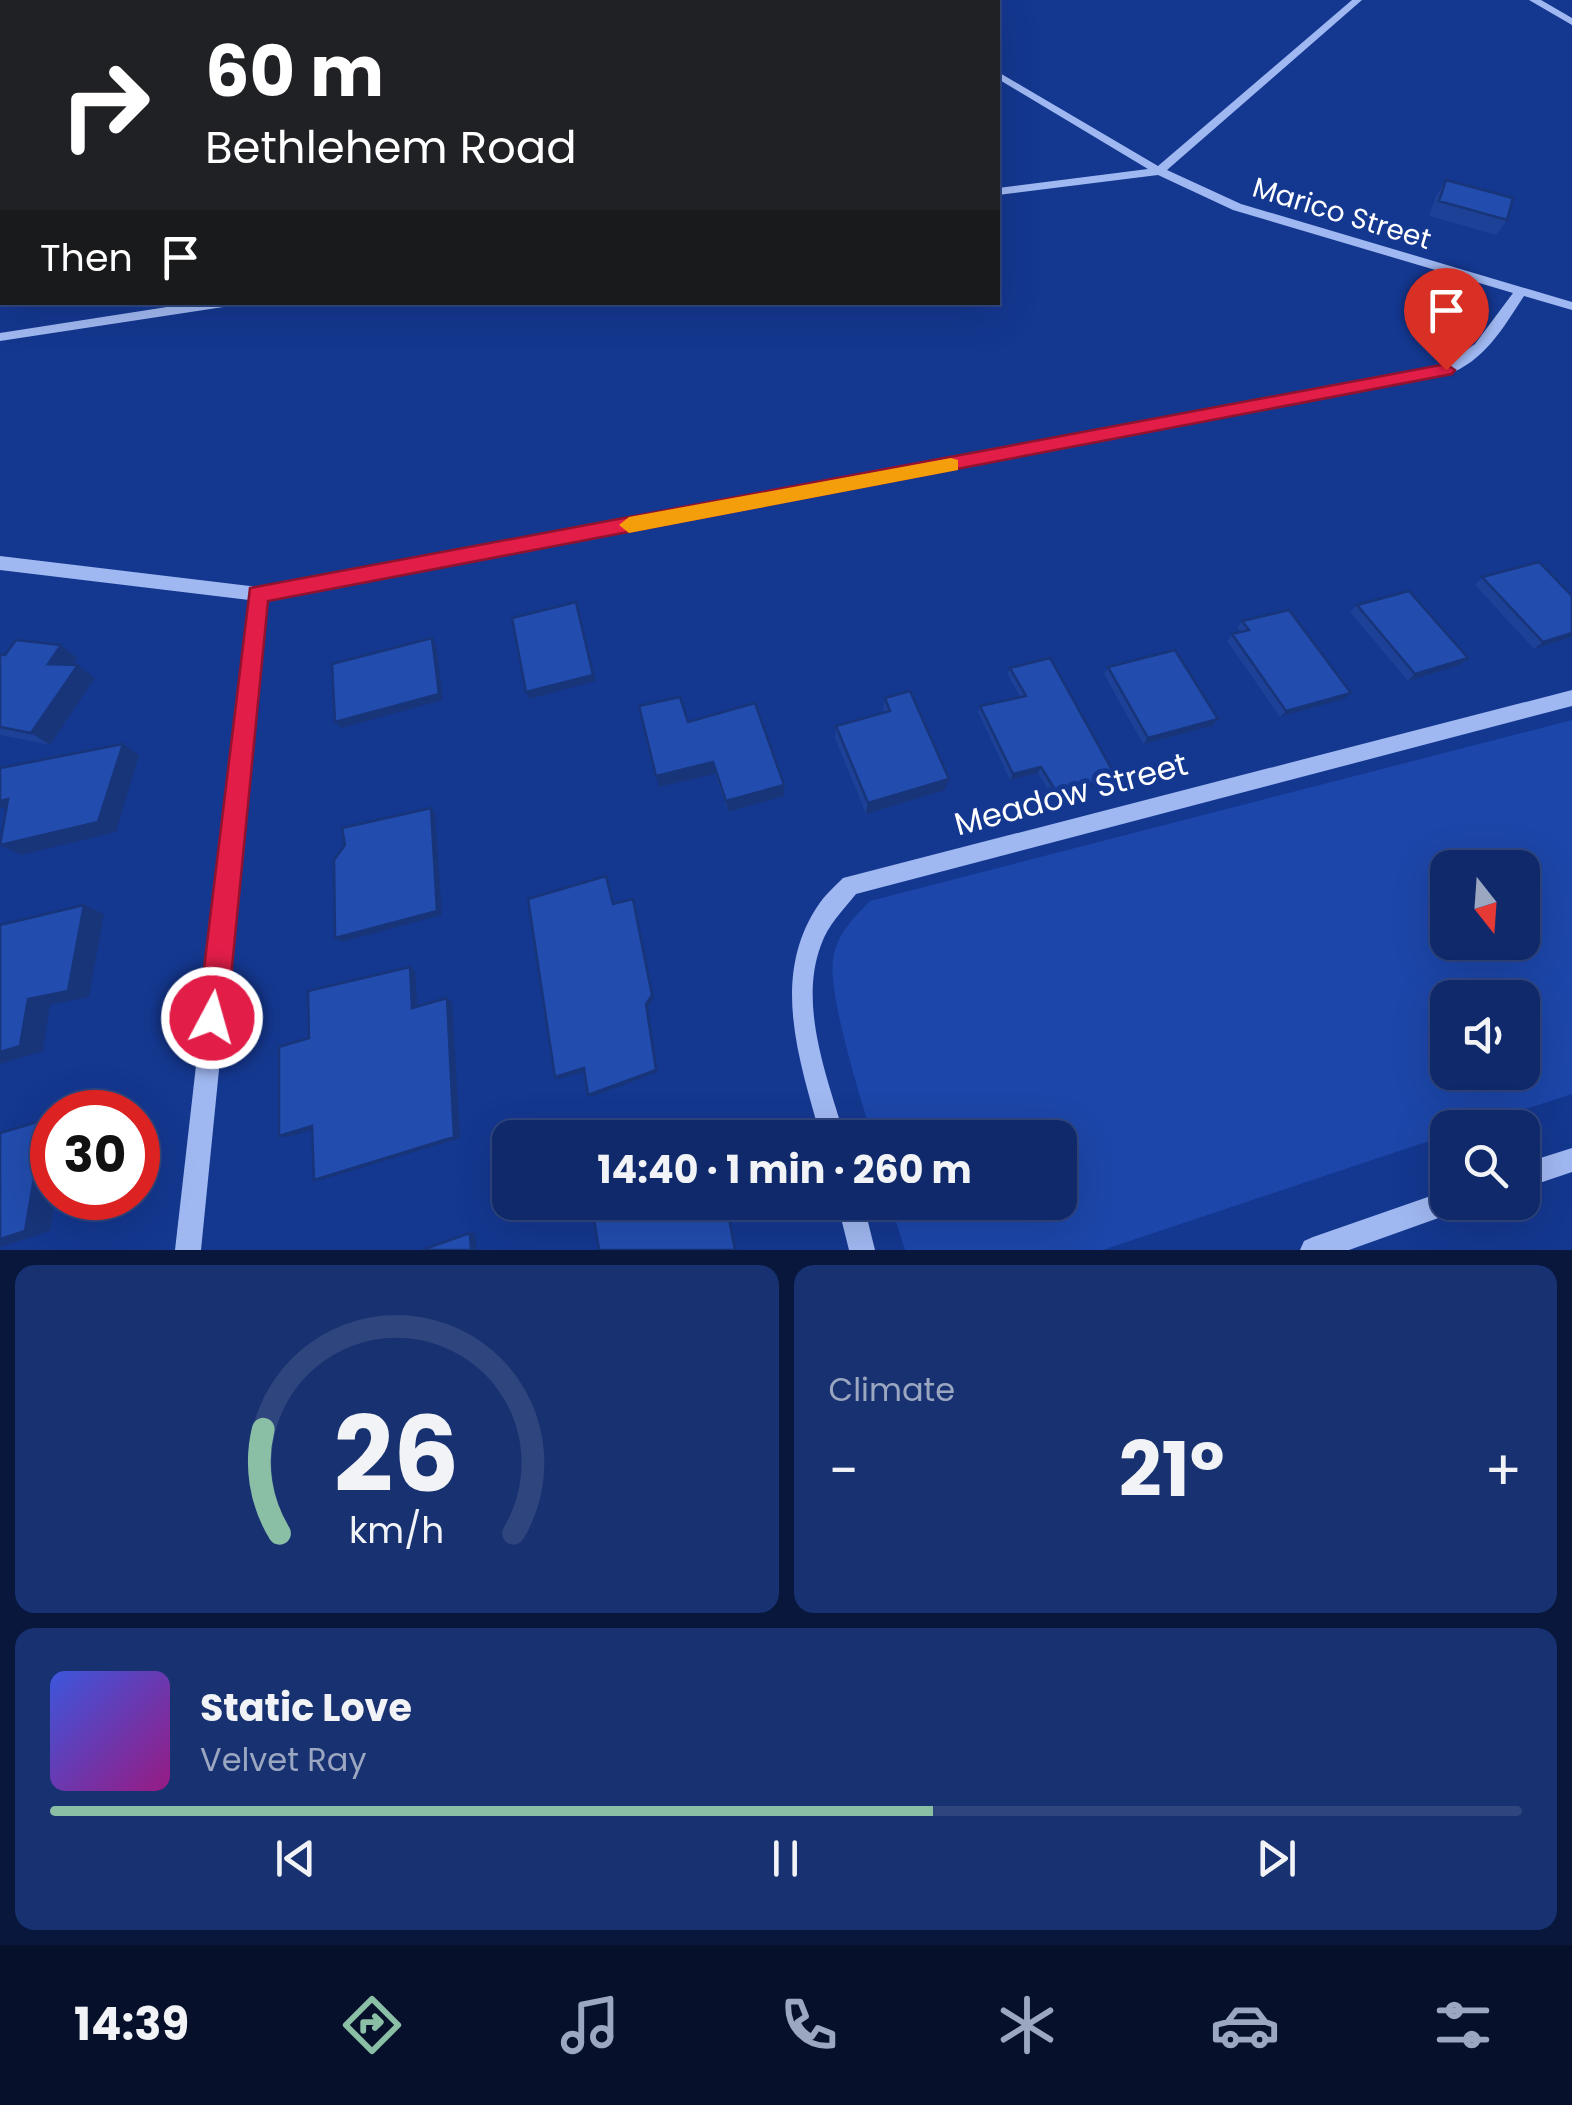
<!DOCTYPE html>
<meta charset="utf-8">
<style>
body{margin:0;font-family:Poppins,sans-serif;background:#183171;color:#f1f3f6;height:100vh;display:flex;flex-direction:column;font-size:38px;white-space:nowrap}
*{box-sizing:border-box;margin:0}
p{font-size:32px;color:#9ba6c1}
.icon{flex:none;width:55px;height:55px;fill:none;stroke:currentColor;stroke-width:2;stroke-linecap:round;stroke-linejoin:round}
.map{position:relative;height:1250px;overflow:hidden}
.drawer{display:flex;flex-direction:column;gap:15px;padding:15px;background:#08173b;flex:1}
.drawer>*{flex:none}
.guide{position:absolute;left:0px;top:0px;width:1000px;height:305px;box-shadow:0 10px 40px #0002,0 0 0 2px #2f457e;background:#202124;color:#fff;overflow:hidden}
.needle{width:65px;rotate:163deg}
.controls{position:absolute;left:1430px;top:850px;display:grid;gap:20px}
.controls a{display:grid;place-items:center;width:110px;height:110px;border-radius:20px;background:#0f296b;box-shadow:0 10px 40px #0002,0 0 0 2px #2f457e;font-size:50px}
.speed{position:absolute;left:30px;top:1090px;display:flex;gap:20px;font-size:50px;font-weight:700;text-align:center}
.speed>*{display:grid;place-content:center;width:130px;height:130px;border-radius:50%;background:#0f296b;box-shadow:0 10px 40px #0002,0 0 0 2px #2f457e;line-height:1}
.speed .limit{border:15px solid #d22;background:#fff;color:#111}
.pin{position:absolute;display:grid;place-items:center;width:85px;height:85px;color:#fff;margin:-102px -42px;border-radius:50% 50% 50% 0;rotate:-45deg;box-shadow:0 0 10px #0007}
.pin .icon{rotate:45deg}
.me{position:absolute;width:110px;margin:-55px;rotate:6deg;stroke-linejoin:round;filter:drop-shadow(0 0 8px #0008)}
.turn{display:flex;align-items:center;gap:35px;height:210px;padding:0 40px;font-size:45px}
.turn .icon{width:130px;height:130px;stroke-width:2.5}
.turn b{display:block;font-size:70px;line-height:85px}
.then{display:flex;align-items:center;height:95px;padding:0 40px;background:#0003;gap:20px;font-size:38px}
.big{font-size:75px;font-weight:700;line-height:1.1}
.drawer .card{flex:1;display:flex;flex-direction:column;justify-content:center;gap:15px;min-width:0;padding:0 35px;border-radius:20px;background:#183171}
.drawer .dial{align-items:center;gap:0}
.dial svg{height:260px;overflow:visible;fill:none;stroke:#2f457e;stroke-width:7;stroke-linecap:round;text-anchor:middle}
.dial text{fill:#f1f3f6;stroke:none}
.song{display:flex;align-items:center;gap:30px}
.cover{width:120px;height:120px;border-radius:15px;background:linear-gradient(135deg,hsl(230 70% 55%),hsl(310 70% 35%))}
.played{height:10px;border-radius:5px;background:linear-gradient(90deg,#8abfa5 60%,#2f457e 60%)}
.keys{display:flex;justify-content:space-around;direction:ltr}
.heat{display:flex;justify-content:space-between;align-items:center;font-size:55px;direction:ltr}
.drawer .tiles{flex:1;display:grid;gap:15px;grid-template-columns:1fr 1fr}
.card:last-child{grid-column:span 2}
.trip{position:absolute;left:492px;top:1120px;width:585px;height:100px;border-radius:20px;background:#0f296b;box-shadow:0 10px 40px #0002,0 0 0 2px #2f457e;font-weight:700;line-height:100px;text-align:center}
.tabs{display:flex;height:160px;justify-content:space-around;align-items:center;background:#06102b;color:#9ba6c1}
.tabs .icon{width:70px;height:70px}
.tabs .selected{color:#8abfa5}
.tabs b{font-size:45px;color:#f1f3f6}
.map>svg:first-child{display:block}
.green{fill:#1c46a9;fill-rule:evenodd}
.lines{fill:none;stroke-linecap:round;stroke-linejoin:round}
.minor{fill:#a0b8f1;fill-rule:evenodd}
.wall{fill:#1d4196}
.shaded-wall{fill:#18357a}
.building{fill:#224cae;stroke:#18357a;stroke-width:2.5}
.route{fill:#e11d48;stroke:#92132f;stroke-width:2.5}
.slow{fill:#f59e0b}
.labels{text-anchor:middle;stroke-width:10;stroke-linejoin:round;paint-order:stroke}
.far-street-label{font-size:28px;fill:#fff;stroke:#14378f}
.street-label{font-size:32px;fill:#fff;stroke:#14378f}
</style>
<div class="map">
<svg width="1572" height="1250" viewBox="0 0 1572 1250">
<rect width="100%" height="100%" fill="#14378f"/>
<path class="green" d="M1572,720v374l-102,33 -22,1 -1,7 -344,115h-198l-15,-47 170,-1v-64l-188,-1c-11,-39 -44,-140 -39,-177 3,-25 20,-42 37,-59zM1448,868h74v74h-74zM1448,998h74v74h-74z"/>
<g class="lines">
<path class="minor" d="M325,0h74l2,2h-77z
M404,0h41l-4,2h-38z
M898,0h11l2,2h-10z
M1352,0h10l-195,170 74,34 331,98v8l-48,-14c-21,32 -40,66 -78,79l-1180,224 -65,651h-26l74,-650 -249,-30v-14l258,31 1185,-221 32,-22 38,-51 -280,-83 -75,-35 -160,20v-7l150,-19 -150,-90v-7l160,94z
M1529,0h12l31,18v7z
M199,302h37l-6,4 -230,35v-8z
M1572,690v16l-716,188c-13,16 -28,31 -35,51 -23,61 7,134 24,193h-24c-21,-76 -51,-159 -4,-231 7,-11 17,-20 26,-29z
M1572,1148v24l-50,17v-25z
M1448,1190v12h13l-3,9 -109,39h-49l4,-9 9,-4z
M837,1202h26l12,48h-26z"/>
</g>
<path class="wall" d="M1446,180l61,40 -11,15 -67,-19 7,-20z
M1482,577l90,60 -38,12 -59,-64z
M1357,605l111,53 -8,7 -52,16 -58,-69z
M1242,621l102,78 -64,18 -53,-76 5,-7 8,-2 -3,-4z
M61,645l16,13 -4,7 22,13 -45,67 -50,-10v-81l5,1z
M1108,667l104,59 -69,18 -39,-70z
M1010,668l102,114 -59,16 -15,-25 -28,7 -32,-68 2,-6 40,-9 -13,-23z
M885,698l64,81 -4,11 -79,24 -31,-76 1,-12 47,-13z
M688,722l96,63v11l-56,16 -13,-38 -56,13z"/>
<path class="shaded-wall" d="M578,609l18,72 -67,18 -3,-7z
M1572,633v4l-38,12 9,-7z
M432,638l4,7 7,55 -102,28 -6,-6z
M61,645l16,13 -12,19 -17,-13z
M1468,658l-8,7 -52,16 7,-7z
M78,665l17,13 -45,67 -19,-12z
M1351,693l-7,6 -64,18 6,-6z
M1218,719l-6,7 -69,18 5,-6z
M123,744l16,11 -23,77 -95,23 -21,-10z
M713,762l2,12 -56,13 -3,-11z
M1041,767l-3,6 -28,7 3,-6z
M1116,777l-4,5 -59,16 4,-5z
M949,779l-4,11 -79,24 2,-11z
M784,785v11l-56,16 -2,-11z
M8,799l5,14 -13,-6v-6z
M431,808l4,5 7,102 -100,27 -7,-4z
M633,899l21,99 -6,9 10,65 -67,25 -3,-2 58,-91z
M84,905l20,9 -15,83 -39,8 -7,46 -43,13v-12l28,-53z
M410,967l5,4 3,40 -6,-3z
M447,998l5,4 8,136 -139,42h-7z
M584,1068l3,3 -29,8 -3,-2z
M44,1120l8,1v77h3l-5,33 -50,16v-8z
M312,1126l8,2 -33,9 -8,-1z
M470,1233h5l2,17h-6z"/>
<path class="building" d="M1446,180l67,18 -6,22 -68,-19z
M1539,562l33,34v37l-29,9 -61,-65z
M1409,591l59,67 -53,16 -58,-69z
M576,602l17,73 -67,17 -14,-74z
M1289,610l62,83 -65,18 -54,-77 17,-4 -7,-9z
M432,638l7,56 -104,28 -3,-58z
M16,640l45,5 -13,19 30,1 -47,68 -31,-6v-73l5,1z
M1175,650l43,69 -70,19 -40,-71z
M1050,658l66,119 -59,16 -16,-26 -28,7 -33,-68 46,-10 -16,-28z
M910,691l39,88 -81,24 -32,-77 54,-15 -5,-13z
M680,697l8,25 67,-19 29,82 -58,16 -13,-39 -57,14 -17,-70z
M123,744l-25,78 -98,23 8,-46 -8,2v-33z
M431,808l6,103 -102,27 -1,-78 11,-15 -3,-17z
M606,876l7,28 20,-5 19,96 -6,9 10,66 -68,25 -4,-27 -29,9 -27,-178z
M84,905l-16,86 -40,8 -8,47 -20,6v-127z
M410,967l2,41 35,-10 7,139 -140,43 -2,-54 -33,10v-89l30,-9 -1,-47z
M44,1120l-19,111 -25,8v-106z
M593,1202h133l9,48h-136l-7,-43z
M470,1233l1,17h-49z"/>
<path class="route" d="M1446,364l9,6 -3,4 -1184,227 -41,417 -4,11 -11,4 -10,-4 -4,-11 52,-430z"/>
<path class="slow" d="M951,458l7,2v10l-329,63 -10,-8 10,-8z"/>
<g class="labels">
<g class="far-street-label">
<text transform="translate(1342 213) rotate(17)" y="10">Marico Street</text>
</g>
<g class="street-label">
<text transform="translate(1071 794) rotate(-15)" y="11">Meadow Street</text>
</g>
</g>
</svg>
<div class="controls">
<a><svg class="needle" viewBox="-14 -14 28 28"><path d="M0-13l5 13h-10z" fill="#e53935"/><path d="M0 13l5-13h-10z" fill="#9ba6c1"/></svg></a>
<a><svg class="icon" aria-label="sound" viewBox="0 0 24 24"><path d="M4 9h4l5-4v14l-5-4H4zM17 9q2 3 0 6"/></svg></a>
<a><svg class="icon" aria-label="search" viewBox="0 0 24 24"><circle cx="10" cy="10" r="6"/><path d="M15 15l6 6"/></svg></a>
</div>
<div class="speed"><div class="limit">30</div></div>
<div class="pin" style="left:1446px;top:370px;background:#d93025"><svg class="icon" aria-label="arrive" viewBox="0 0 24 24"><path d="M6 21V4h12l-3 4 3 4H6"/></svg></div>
<svg class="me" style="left:212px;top:1018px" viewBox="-20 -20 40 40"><circle r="17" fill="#e11d48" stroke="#fff" stroke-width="3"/><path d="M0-11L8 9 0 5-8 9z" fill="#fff"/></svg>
<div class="trip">14:40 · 1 min · 260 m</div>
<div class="guide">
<div class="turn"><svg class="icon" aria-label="right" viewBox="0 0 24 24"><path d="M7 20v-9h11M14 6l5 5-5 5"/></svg><div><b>60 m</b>Bethlehem Road</div></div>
<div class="then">Then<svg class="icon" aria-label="arrive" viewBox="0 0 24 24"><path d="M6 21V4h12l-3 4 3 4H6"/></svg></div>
</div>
</div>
<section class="drawer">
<div class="tiles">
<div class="card dial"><svg viewBox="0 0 100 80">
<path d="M14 69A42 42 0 1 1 86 69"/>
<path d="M14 69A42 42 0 0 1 9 37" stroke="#8abfa5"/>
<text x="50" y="56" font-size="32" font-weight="700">26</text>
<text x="50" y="72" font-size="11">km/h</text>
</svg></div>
<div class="card"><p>Climate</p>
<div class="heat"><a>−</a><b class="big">21°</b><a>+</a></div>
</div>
<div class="card">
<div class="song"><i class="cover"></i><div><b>Static Love</b><p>Velvet Ray</p></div></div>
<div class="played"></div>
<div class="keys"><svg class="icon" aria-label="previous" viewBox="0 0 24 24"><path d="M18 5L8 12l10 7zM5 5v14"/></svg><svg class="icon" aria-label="pause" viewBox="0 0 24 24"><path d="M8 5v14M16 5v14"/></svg><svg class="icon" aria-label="next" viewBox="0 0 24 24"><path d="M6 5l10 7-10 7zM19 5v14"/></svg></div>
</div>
</div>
</section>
<nav class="tabs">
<b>14:39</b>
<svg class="icon selected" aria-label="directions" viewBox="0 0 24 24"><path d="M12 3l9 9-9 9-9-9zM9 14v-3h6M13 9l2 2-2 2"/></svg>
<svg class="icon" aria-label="music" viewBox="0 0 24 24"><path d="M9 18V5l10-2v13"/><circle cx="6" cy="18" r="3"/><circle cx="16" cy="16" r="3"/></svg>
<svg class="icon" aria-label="phone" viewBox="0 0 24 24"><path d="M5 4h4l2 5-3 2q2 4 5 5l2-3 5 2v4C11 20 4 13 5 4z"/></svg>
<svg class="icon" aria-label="climate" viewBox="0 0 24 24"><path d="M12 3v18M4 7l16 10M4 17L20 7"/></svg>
<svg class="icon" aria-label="car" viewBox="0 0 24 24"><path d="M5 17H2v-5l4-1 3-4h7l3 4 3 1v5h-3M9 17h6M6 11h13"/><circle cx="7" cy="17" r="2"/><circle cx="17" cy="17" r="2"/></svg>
<svg class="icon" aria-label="filters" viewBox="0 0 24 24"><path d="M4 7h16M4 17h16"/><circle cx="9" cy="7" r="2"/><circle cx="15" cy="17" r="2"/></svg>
</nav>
